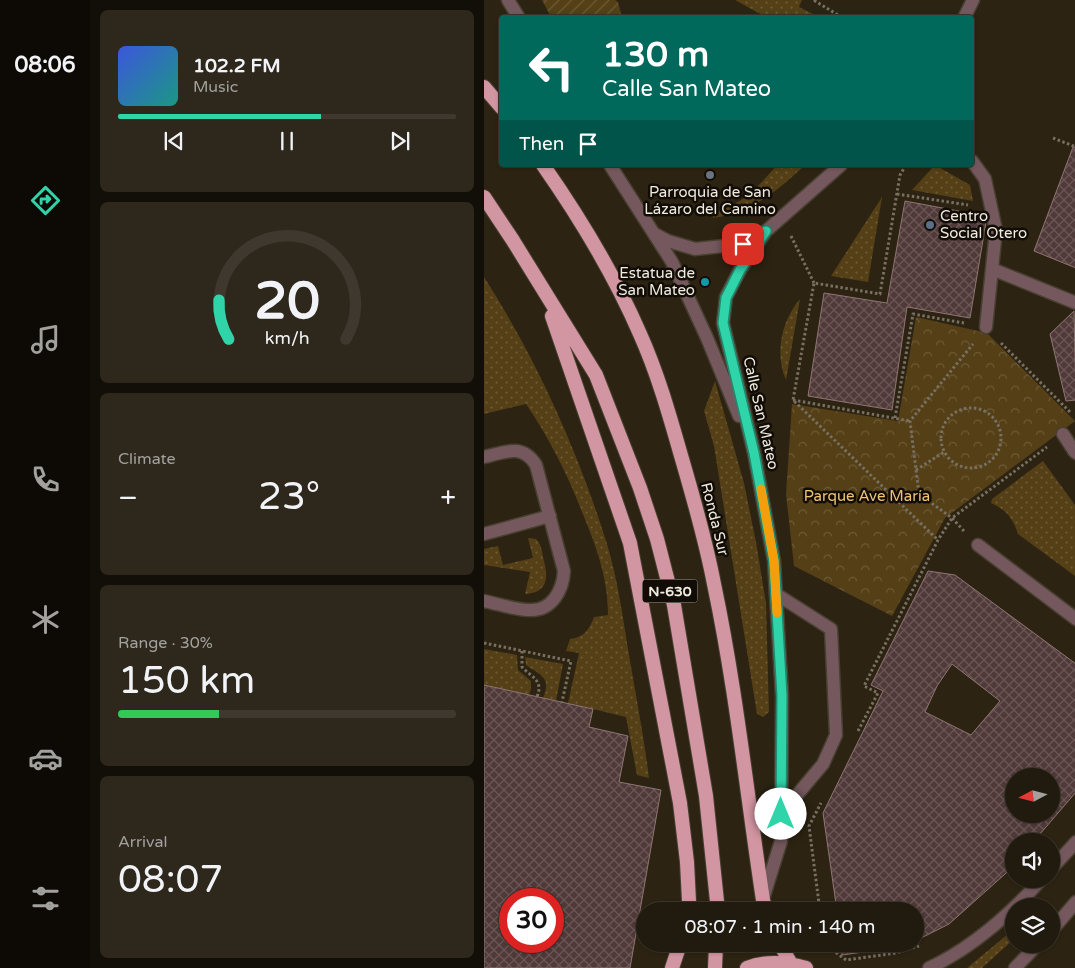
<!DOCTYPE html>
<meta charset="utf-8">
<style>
body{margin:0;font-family:"Varela Round",sans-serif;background:#2d271c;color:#f1f3f6;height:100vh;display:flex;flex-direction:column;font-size:19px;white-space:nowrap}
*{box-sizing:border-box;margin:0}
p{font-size:16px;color:#a2a19e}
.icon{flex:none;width:28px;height:28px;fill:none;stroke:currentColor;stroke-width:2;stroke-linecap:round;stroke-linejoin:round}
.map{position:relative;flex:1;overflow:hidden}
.side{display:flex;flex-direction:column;gap:10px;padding:10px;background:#120e08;width:394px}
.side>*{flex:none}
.guide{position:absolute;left:15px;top:15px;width:475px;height:152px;border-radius:5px;box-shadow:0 1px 4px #0004,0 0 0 1px #3e382e;background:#00695c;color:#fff;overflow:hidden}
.needle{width:32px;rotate:263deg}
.fabs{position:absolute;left:521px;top:768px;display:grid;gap:10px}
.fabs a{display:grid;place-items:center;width:55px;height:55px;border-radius:50%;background:#211a0e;box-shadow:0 1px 4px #0004,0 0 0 1px #3e382e;font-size:25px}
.speed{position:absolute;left:15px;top:888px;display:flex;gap:10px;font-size:25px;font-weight:700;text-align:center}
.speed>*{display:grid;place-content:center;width:65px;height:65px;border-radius:50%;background:#211a0e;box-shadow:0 1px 4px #0004,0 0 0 1px #3e382e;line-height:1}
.speed .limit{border:8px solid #d22;background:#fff;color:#111}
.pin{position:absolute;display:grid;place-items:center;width:42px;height:42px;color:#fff;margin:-21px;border-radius:10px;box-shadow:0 2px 8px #0006}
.me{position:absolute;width:55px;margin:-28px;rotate:0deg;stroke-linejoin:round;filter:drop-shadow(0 0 4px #0008)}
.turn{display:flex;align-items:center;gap:18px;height:105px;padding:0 20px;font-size:22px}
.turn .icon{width:65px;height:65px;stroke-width:2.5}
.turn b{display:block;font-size:35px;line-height:42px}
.then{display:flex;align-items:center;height:48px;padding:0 20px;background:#0003;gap:10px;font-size:19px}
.big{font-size:38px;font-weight:600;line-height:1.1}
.side .tile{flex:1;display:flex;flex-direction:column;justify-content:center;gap:8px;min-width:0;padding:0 18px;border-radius:8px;background:#2d271c}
.side .dial{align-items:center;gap:0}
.dial svg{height:130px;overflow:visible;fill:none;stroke:#3e382e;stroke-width:7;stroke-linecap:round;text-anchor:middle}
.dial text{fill:#f1f3f6;stroke:none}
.song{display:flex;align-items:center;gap:15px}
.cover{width:60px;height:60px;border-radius:8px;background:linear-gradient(135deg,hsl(230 70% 55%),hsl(170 70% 35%))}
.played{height:5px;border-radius:2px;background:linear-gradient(90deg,#30d4a9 60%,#3e382e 60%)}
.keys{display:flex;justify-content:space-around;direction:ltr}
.heat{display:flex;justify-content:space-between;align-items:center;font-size:28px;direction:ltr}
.charge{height:8px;border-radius:4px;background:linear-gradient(90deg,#34c759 30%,#3e382e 0)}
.trip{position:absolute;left:152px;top:902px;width:288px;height:50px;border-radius:25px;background:#211a0e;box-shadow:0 1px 4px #0004,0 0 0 1px #3e382e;font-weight:600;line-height:50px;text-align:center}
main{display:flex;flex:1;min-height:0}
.dock{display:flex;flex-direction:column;width:90px;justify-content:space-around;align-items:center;background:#0d0a06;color:#a2a19e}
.dock .icon{width:35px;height:35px}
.dock .current{color:#30d4a9}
.dock b{font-size:22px;color:#f1f3f6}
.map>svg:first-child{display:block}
.grass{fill:url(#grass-dots)}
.park{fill:url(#park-crowns)}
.garden{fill:url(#garden-furrows)}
.building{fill:url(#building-cross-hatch);stroke:#8e7573;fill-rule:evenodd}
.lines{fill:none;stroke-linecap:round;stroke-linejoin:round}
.service-casing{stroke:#473f2f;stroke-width:15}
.pedestrian-casing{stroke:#473f2f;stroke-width:15}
.minor-casing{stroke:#473f2f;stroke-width:15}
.tertiary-casing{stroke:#473f2f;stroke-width:15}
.trunk-casing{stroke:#473f2f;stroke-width:16}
.path{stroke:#787061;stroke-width:3;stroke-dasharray:2.5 2.5;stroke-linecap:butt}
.service{stroke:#74585e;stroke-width:12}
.pedestrian{stroke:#74585e;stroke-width:12}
.minor{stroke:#74585e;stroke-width:12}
.tertiary{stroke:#74585e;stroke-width:12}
.trunk{stroke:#d295a2;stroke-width:14}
.route-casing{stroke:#1f8a6e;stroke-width:12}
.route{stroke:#30d4a9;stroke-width:9}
.slow{stroke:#f59e0b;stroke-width:9}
.worship-dot{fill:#6b7280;stroke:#110d06;stroke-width:2}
.service-dot{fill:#5c6f8a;stroke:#110d06;stroke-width:2}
.culture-dot{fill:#0f9aa8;stroke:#110d06;stroke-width:2}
.labels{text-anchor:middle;stroke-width:5;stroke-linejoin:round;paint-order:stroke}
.shield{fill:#110d06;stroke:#ada89e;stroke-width:1}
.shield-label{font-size:14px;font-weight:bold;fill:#f0eadf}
.poi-label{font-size:15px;fill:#f0eadf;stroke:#110d06}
.street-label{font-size:15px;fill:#f0eadf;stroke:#110d06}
.park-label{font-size:15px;fill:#efc473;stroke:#110d06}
</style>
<main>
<nav class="dock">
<b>08:06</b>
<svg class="icon current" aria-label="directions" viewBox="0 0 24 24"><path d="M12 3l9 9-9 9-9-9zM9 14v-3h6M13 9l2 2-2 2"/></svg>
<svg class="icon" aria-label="music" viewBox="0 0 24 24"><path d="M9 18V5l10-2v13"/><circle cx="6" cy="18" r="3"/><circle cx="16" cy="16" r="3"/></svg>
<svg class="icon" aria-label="phone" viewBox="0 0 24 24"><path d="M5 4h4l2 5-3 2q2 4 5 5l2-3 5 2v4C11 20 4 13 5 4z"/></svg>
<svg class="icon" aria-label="climate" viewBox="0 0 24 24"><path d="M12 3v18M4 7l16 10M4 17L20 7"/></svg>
<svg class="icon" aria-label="car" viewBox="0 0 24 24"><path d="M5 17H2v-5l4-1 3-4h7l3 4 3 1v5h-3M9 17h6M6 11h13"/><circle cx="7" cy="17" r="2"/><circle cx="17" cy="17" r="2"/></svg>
<svg class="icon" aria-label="filters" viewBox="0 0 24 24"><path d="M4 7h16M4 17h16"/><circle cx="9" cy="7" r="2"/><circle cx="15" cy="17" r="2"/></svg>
</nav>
<section class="side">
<div class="tile">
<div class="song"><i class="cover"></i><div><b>102.2 FM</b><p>Music</p></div></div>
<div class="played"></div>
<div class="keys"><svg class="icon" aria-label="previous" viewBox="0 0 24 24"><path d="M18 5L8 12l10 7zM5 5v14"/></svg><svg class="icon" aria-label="pause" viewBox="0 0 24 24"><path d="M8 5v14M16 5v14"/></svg><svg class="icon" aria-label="next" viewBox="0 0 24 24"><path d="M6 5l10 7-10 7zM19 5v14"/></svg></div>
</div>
<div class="tile dial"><svg viewBox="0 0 100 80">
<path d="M14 69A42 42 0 1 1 86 69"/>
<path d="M14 69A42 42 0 0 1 8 45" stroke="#30d4a9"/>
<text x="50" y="56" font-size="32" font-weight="700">20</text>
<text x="50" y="72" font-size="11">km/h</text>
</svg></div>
<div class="tile"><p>Climate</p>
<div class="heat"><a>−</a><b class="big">23°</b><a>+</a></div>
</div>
<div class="tile"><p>Range · 30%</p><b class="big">150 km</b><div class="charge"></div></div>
<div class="tile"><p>Arrival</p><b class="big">08:07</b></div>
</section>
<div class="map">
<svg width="592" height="968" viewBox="0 0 592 968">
<defs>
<pattern id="grass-dots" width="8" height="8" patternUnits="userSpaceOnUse" patternTransform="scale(1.25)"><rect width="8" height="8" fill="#543f16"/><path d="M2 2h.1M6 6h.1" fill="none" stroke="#6d5b37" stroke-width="1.8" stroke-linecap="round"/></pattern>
<pattern id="park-crowns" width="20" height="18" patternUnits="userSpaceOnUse" patternTransform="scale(1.25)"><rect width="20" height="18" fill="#543f16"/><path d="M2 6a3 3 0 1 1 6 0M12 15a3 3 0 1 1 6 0" fill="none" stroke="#6d5b37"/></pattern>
<pattern id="garden-furrows" width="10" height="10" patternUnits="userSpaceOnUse" patternTransform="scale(1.25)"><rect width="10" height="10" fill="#543f16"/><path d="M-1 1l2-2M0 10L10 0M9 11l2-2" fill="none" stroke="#6d5b37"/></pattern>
<pattern id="building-cross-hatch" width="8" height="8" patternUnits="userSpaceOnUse" patternTransform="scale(1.25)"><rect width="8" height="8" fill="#503a39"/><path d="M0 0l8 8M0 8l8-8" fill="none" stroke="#6a5755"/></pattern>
</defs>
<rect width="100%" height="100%" fill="#2c2312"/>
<path class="grass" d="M251,0h67l-3,7 20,10h-53z
M293,165h28c-28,26 -53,48 -92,53v-5c30,-9 44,-25 64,-48z
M451,165l35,20 3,16 -61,-11z
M398,197l-14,85 -37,-6z
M0,277c53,83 94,174 123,267 11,36 16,75 22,111 7,41 15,82 20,123l-12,-3 -11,-58 -58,-14 11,-50 -13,-2 4,-12c13,-1 20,-10 24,-22l14,-2c0,-38 -12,-69 -26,-103 -15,-39 -33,-74 -56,-108l-42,10z
M316,299l-14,81c-12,-27 -4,-60 14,-81z
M231,381l29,102 12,59 10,61 3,109 -6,5 -6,-3 -43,-268 -10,-35z
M559,461l32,44v71l-57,-42c-5,-16 -12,-24 -27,-31l1,-4z
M44,538l8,1c5,5 6,11 7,18 5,18 7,36 -18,37l5,-22 -46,-7v-16l14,-3 5,19 30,-7z
M0,649l33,6 1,15 13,11v8l-2,6 -45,-10z
M41,657l38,7 -7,37 -13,-3c9,-21 -3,-23 -17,-33z
M530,929v10l-32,29h-15z"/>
<path class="park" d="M432,317l71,16 88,88 -130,97 -53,98 -98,-50 -8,-72 6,-90 106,17z"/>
<path class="garden" d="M58,0h73l3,2 3,12 -6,3h-64z"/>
<path class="building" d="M589,147h3v121l-42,-17z
M421,201l80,15 1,6 -16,96 -63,-11 -15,103 -84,-14 16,-103 63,10z
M590,311l2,89 -10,1 -16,-67z
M444,571l27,4 121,89v128l-42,49h-20v25l-65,58 -34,17v-30h-78l-14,-98 60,-122 -12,-6zM468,664l48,37 -29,34 -46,-23 12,-26zM530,776h38v38h-38z
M0,685l109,24 -4,18 39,9 -9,46 42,8 -31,178h-146zM26,899h43v42h-43z
M357,944h69l-4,2 -64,9z"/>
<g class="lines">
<g class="service-casing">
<path id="service" d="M0,457c21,-5 38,-14 52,8l28,106c-1,19 -12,40 -34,39 -15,0 -31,-6 -46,-9
M0,534l66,-18
M292,594l55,35 5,106 -13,29 -42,50"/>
</g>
<g class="pedestrian-casing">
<path id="pedestrian" d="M488,161l13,18 11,51 -10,97
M508,269l84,34
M579,434l11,17"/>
</g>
<g class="minor-casing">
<path id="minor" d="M24,0l11,18
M480,18l9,-18
M126,165l62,97 35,76 32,78
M171,234l13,7 27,8 48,-5 23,-13 75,-66
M590,451l2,2
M494,545l98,74
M279,899l18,-58 1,-145 -8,-135 -20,-108 -31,-130 3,-26 14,-27 26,-39"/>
</g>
<g class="tertiary-casing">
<path id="tertiary" d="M568,868l24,-26
M568,930l24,-28
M445,968c43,-20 82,-55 113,-89
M531,968l23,-24"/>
</g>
<g class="trunk-casing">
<path id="trunk" d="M0,87l18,21
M59,165c37,53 71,109 97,169 18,40 30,83 42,125 12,41 24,83 32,125 22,104 33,211 49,316l3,11
M0,197l28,42 84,136 44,113 17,51 17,66 32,191 12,115
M68,316l78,227 50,260 7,59 2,39 -2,10
M296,944l11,20
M188,968l8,-24
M231,968l1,-24
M263,968c20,-8 39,-6 59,0"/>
</g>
<path class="path" d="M331,0v1l28,17
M569,138l23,9
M422,165l-6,10 -20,119 -66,-11 -21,117 145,140
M413,194l71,11
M307,236l23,47
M517,343l70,70
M309,400l117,21
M457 438a30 30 0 1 1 60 0a30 30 0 1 1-60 0Z
M411,418l18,-104 51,9
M432,470l28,-18
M480,531l-12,-13 -33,-24 -9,-73 63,-77
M0,643l87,18 -9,41
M38,651v16c9,10 22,13 15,30
M374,731l20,-38 -14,-7 74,-146 14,-22 95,-71
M336,911l-11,-85 12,-23
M347,944l4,8 11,8 50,-7 23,-7"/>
<use href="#service" class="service"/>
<use href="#pedestrian" class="pedestrian"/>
<use href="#minor" class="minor"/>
<use href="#tertiary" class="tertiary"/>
<use href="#trunk" class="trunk"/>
</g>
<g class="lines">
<g class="route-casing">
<path id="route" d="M259,244l23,-13 -26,39 -14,28 -3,25 31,130 20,108 8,135 -1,118"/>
</g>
<use href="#route" class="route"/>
<path class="slow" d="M277,489l13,72 3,52"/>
</g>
<circle class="worship-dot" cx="226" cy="175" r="5"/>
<circle class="service-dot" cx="446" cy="225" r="5"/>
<circle class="culture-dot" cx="221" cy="282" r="5"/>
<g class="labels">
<rect class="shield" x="158.5" y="579.5" width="55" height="23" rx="4"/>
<g class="shield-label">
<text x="186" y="596">N-630</text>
</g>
<g class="poi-label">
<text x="226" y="197">Parroquia de San<tspan x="226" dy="17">Lázaro del Camino</tspan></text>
<text x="456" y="221" text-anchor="start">Centro<tspan x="456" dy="17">Social Otero</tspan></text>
<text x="211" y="278" text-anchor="end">Estatua de<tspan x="211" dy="17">San Mateo</tspan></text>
</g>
<g class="street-label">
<text transform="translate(277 413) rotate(77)" y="5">Calle San Mateo</text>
<text transform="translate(231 519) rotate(76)" y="5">Ronda Sur</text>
</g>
<g class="park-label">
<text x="383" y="501">Parque Ave María</text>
</g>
</g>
</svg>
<div class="fabs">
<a><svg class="needle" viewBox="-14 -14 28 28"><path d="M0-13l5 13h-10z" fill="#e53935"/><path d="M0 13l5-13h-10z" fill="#a2a19e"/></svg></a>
<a><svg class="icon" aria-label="sound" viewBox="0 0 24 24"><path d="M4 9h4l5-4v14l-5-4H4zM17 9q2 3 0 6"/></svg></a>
<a><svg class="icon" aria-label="layers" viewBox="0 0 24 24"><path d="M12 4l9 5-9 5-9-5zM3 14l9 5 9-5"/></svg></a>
</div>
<div class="speed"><div class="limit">30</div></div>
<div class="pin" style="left:259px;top:244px;background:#d93025"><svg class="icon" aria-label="arrive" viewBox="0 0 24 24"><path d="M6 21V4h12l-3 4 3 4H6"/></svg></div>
<svg class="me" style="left:297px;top:814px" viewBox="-20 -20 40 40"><circle r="19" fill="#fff"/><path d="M0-13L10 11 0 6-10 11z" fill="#30d4a9"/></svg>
<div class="trip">08:07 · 1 min · 140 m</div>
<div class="guide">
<div class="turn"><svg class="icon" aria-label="left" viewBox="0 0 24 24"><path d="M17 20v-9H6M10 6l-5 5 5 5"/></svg><div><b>130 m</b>Calle San Mateo</div></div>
<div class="then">Then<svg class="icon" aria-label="arrive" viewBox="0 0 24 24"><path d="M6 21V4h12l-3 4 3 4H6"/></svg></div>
</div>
</div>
</main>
